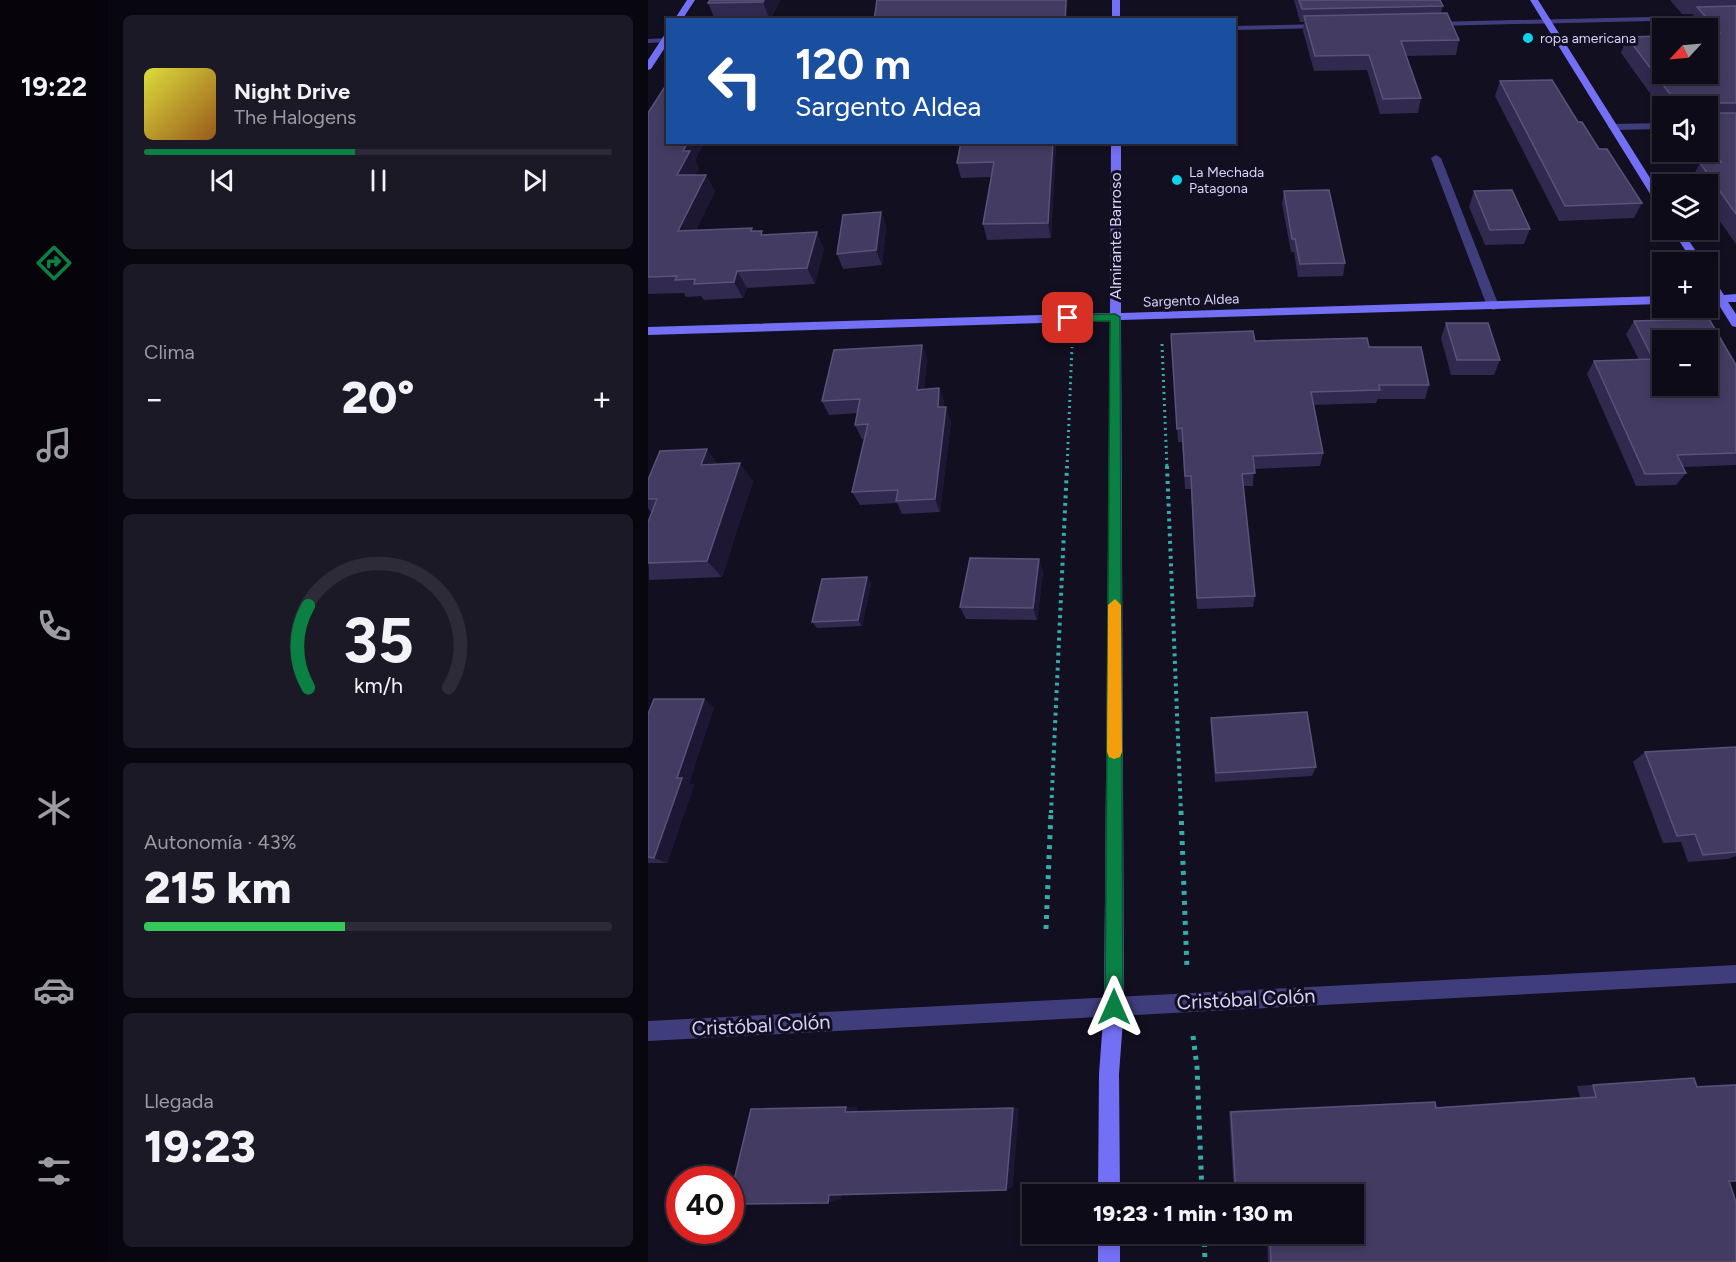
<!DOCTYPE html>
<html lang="es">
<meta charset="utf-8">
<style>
body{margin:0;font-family:Figtree,sans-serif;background:#1c1926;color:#f1f3f6;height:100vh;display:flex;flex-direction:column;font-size:22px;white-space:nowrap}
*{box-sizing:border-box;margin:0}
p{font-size:20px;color:#9b9ba2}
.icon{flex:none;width:33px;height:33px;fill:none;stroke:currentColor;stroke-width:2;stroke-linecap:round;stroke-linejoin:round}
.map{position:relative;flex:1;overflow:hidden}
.sheet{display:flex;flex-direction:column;gap:15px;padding:15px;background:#08060e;width:540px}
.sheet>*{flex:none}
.top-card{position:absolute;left:18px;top:18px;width:570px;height:126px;border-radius:0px;box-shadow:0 3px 9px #0003,0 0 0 2px #2e2b38;background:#1a4fa0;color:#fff;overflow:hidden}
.needle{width:39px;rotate:244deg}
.controls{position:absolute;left:1004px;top:18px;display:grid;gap:12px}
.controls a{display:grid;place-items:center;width:66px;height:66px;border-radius:0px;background:#0e0b19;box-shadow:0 3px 9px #0003,0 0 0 2px #2e2b38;font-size:30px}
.speed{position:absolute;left:18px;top:1166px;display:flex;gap:12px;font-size:30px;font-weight:700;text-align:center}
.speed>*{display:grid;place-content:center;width:78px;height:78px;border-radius:50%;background:#0e0b19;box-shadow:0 3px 9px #0003,0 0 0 2px #2e2b38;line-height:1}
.speed .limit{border:9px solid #d22;background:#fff;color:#111}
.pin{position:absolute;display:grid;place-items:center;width:51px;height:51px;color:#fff;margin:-26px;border-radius:12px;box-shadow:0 3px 9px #0006}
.me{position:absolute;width:66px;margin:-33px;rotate:0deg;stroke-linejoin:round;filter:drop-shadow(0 0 4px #0008)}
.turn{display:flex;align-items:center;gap:21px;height:126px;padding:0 30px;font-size:27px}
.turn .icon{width:78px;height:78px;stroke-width:2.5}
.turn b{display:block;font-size:42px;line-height:51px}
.big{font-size:45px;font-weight:800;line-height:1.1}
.sheet .widget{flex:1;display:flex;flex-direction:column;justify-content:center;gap:9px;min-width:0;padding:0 21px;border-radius:9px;background:#1c1926}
.sheet .dial{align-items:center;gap:0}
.dial svg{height:156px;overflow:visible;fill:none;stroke:#2e2b38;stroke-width:7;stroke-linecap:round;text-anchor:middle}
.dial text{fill:#f1f3f6;stroke:none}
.song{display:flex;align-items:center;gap:18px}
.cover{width:72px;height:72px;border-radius:9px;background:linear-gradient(135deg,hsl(60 70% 55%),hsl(30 70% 35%))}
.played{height:6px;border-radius:3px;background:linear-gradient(90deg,#0b8043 45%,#2e2b38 45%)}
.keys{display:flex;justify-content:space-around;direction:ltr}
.heat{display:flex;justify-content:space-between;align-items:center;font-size:33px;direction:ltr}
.charge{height:9px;border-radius:4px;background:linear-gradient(90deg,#34c759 43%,#2e2b38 0)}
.trip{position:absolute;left:374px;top:1184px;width:342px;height:60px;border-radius:0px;background:#0e0b19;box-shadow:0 3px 9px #0003,0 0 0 2px #2e2b38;font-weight:800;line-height:60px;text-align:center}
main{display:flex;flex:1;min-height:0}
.menu{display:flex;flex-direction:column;width:108px;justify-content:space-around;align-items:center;background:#06040a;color:#9b9ba2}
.menu .icon{width:42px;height:42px}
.menu .active{color:#0b8043}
.menu b{font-size:27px;color:#f1f3f6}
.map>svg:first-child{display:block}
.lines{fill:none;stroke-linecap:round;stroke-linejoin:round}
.path-far2{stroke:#36aca6;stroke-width:3;stroke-dasharray:2 4;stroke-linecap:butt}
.path-far1{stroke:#36aca6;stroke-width:4;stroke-dasharray:3 4.5;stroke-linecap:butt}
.path{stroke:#36aca6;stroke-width:5;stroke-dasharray:4 6;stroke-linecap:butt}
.lane{fill:#403d7d;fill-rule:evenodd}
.street{fill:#403d7d;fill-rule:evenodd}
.secondary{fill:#7470f6;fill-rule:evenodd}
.wall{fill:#31294e}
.shaded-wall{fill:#1d1734}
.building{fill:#433b61;stroke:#5a5379;stroke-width:1.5;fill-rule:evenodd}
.route{fill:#0b8043;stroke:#07532c;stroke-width:1.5}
.slow{fill:#f59e0b}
.poi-dot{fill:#0fd3eb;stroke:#120f21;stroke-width:2}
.labels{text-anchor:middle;stroke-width:6;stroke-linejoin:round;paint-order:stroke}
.far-poi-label{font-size:14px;fill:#d8d2fc;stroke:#120f21;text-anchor:start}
.far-street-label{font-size:14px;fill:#d8d2fc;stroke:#120f21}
.street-label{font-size:16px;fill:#d8d2fc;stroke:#120f21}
.near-street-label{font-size:20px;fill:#d8d2fc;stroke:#120f21}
</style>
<main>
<nav class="menu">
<b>19:22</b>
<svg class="icon active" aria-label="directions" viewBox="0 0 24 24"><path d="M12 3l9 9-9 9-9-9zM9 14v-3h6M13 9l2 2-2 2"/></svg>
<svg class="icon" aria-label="music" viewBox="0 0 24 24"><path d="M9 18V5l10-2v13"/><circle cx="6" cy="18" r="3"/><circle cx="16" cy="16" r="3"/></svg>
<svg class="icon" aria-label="phone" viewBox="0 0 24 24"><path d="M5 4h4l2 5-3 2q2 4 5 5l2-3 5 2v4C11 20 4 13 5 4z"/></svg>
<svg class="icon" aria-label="climate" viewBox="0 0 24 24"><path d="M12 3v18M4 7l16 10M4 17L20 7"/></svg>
<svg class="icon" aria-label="car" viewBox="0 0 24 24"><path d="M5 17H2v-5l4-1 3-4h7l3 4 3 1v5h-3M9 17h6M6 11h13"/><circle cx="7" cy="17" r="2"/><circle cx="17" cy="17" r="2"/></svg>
<svg class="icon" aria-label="filters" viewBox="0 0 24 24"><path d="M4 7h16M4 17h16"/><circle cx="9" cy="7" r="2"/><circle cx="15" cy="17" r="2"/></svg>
</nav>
<section class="sheet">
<div class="widget">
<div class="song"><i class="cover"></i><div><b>Night Drive</b><p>The Halogens</p></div></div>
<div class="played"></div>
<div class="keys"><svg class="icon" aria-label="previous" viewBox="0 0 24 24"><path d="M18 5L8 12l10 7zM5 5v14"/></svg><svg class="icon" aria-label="pause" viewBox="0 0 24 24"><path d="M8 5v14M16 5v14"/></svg><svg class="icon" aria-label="next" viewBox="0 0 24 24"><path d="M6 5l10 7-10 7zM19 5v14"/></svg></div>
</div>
<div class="widget"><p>Clima</p>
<div class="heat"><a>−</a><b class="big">20°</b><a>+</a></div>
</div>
<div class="widget dial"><svg viewBox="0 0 100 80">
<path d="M14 69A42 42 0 1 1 86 69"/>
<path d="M14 69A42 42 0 0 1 14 27" stroke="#0b8043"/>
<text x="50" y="56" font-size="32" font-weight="700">35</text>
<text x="50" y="72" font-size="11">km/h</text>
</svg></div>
<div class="widget"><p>Autonomía · 43%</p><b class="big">215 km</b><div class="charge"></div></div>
<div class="widget"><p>Llegada</p><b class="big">19:23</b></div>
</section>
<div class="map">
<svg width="1088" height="1262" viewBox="0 0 1088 1262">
<rect width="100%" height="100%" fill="#120f21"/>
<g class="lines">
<path class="path-far2" d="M514,344l5,124
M419,468l5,-121"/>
<path class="path-far1" d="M519,466l14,347
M403,813l16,-347"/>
<path class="path" d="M533,811l6,158
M398,929l5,-118
M545,1036l4,31 5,127
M556,1233l1,29"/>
<path class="lane" d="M1014,123v6l-49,1 -5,-3 5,-3z"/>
<path class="street" d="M1088,15v4l-303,7 -4,-2 4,-2z
M677,24l1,2 -4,2 -88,2v-4z
M20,38v4l-20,1v-4z
M788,155l5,3 58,148 -2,3 -4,1 -6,-4 -56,-148z
M1088,965v18l-1088,58v-20z"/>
<path class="secondary" d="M39,0h8l-13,20h-8z
M464,0h8v20h-8z
M882,0h8l124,197v11l-5,-3z
M17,34h3v9l-17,26 -3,1v-10z
M463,142h10v171l541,-17v8l-541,16 3,687 -5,67 1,120h-22l1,-120 5,-67 6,-686 -462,14v-8l462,-14z
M1024,230h10l21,32h-10z
M1059,274l4,1 13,20 12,-1v8h-8l8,12v13l-4,-1 -15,-24 -10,1v-8h6l-6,-9z
M450,1233h22v29h-22z"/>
</g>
<path class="wall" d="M132,0l-10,20h-55l-7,-17z
M646,0h146l3,6 -2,7 18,27 -3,15 -50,1 15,42 -3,15 -38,1 -13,-44 -53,1 -11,-40 1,-9h-4z
M1022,0h66v244l-29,-41v-19h-13l-3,-4 9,-17h1l-9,-11h15v-46h-45v4l-41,-57 6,-16 80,37v-46h-12l-5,-6 4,-8h-12z
M852,81l78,41 64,81 -8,15 -75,3 -64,-125z
M0,113l47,48 4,7 -4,7 20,16 -19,39 58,1 10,4 60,14 -9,35 -68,4 -4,10 -39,2 -3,-4 -15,1 -2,-4 -36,1z
M313,142h95l-5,96 -64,2 -4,-16 8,-47 -30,1 -4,-15z
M636,191l61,72 -2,13 -45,1 -4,-25h-3l-9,-48z
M826,191l56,38 -6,15 -39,1 -16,-38z
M233,212l5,15 -4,38 -39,4 -6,-15z
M986,321l102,44v100l-53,2 3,6 -10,12 -40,1 -49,-112 7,-13 45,-1 -13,-26z
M798,323l54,37 -6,15h-43l-10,-37z
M523,334l84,7 114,6 60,38 -4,14h-47l-2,4 -62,2 9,48 -3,13 -66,3 -1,17h-10l12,110 -2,11 -56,2 -6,-120h-6l-3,-47h-4z
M274,345l5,14 -3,30 15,-1 5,14v5l7,14 -11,91 -38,2 -5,-11 -37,2 -8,-13 13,-53h-3l-7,-14 3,-12 -29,2 -7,-14z
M70,464l35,17 -31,96 -73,3 -1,-58 4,-9 -4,-5v-28z
M391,559l4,13 -6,48 -71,-1 -6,-12z
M219,577l4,7 -9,42 -45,2 -5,-6z
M66,707l-25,76 5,2 -27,78h-19v-149z
M563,718l105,49 -4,9 -97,6 -4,-53z
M1088,747v109l-8,3 -40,3 -7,-20 -18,1 -30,-81 12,-10z
M1046,1078l2,8 40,-2v97h-7l7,81h-468l-1,-22 -29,2 -2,-9h117v-39h-119l-5,-83 196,-9h10l1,5 144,-10 -3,-11z"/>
<path class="shaded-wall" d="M116,0h16l-10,20 -7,-18z
M418,0h2l-1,20h-2z
M40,142h17l-10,19 4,7 -13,24 -9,-17 6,-24z
M405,142h3l-5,96 -3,-15z
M58,175l9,16 -28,57 -9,-17z
M233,212l5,15 -4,38 -6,-15z
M169,232l7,17 -9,35 -8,-16z
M89,271l10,17 -4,10 -9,-16z
M274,345l5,14 -5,45 -5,-14z
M291,388l5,14 -1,19 -5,-14z
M298,407l5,14 -11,91 -5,-13z
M59,449l13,18 -19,-2z
M92,463l13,18 -31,96 -15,-16z
M391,559l4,13 -6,48 -4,-12z
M219,577l4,7 -9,42 -4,-6z
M56,699l10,8 -25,76 5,2 -27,78 -13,-5 23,-80z
M198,1107h11v4l-12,1z
M365,1108h6l-6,79 -7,3z
M194,1191l-1,8 -13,4 1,-8z"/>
<path class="building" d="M62,0h54l-1,2 -55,1z
M229,0h189l-1,20h-191z
M651,0h141l3,6 -141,3z
M1088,6v97h-21l-2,2 3,8h20v101l-36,-51 21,-1 -14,-18v-38h-28l-52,-69 35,-1v38h45v-41h13l-23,-26z
M799,13l12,27 -58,1 20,57 -38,1 -14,-44 -54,1 -11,-40z
M904,80l26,42h4l17,27h8l35,54 -77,3 -65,-125z
M20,82v60h20l-5,9h7l-13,24h29l-28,56 74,-3 -1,3h11l-1,4 56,-3 -10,36 -70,3 -3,11 -40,2 1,-5 -20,1 2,-4 -29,1v-164z
M313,142h92l-5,81 -65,1 11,-62 -37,1z
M681,190l16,73 -45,1 -5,-25h-3l-8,-48z
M864,190l18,39 -40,1 -16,-39z
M233,212l-5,38 -39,4 6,-39z
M1061,319l27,46v88l-59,2 9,18 -41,1 -51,-113 59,-2 -19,-38zM1014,340h45v46h-45z
M798,323h42l12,37h-43z
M605,331l2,10 112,-3 2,9h52l8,38h-50l1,5 -69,2 12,61 -70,3 2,17 -13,1 13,122 -58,2 -6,-122h-6l-3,-48 -5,1 -6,-95z
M274,345l-5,45 22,-2 -1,19h8l-11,92 -39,2 2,-11 -46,2 16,-68 -13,1 5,-26 -38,2 12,-51z
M59,449l-6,16 39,-2 -33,98 -59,2v-41l9,-23h-9v-19l12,-29z
M322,558l69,1 -6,49 -73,-1z
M219,577l-9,43 -46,2 10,-43z
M6,699h50l-27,79h5l-28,80 -6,-1v-143z
M659,712l9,55 -100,6 -5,-55z
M1088,747v105l-33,3 -8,-21 -18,2 -32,-84z
M1046,1078l3,9 39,-2v96h-7l7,21v60h-465l-1,-22 -32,2v-9h115v-39h-117l-5,-82 204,-10 1,6 160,-11 -3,-12z
M198,1107l-1,5 168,-4 -7,82 -177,5 -1,8 -98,1v-7l21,-88z"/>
<path class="route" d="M467,314l5,3 3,690 -3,6 -6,2 -6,-2 -3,-6 5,-686 -42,1 -5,-4 5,-3z"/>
<path class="slow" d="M467,599l6,6 1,147 -2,5 -6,2 -5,-2 -2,-5 1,-147z"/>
<g class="poi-dot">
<circle cx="880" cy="38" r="6"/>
<circle cx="529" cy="180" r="6"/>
</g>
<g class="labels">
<g class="far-poi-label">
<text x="892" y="43">ropa americana</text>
<text x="541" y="177">La Mechada<tspan x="541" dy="16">Patagona</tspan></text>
</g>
<g class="far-street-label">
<text transform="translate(543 300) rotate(-2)" y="5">Sargento Aldea</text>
</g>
<g class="street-label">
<text transform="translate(467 236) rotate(-90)" y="6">Almirante Barroso</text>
</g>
<g class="near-street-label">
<text transform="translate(598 999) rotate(-3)" y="7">Cristóbal Colón</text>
<text transform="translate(113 1025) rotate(-3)" y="7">Cristóbal Colón</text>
</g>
</g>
</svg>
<div class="controls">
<a><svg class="needle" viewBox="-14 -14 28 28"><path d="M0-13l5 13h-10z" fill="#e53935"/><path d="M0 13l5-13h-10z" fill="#9b9ba2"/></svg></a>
<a><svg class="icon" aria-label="sound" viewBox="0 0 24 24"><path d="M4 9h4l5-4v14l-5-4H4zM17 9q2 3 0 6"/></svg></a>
<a><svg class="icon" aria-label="layers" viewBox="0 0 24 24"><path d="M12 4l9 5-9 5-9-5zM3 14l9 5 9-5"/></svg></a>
<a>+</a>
<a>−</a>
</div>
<div class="speed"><div class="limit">40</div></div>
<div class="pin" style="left:420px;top:318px;background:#d93025"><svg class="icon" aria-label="arrive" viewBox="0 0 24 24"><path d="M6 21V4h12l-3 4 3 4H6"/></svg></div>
<svg class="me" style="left:466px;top:1007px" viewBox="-20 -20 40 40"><path d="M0-17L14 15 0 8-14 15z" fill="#0b8043" stroke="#fff" stroke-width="4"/></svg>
<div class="trip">19:23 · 1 min · 130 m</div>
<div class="top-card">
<div class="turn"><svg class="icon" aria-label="left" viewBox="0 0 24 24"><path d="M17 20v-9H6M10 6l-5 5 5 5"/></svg><div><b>120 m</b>Sargento Aldea</div></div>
</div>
</div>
</main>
